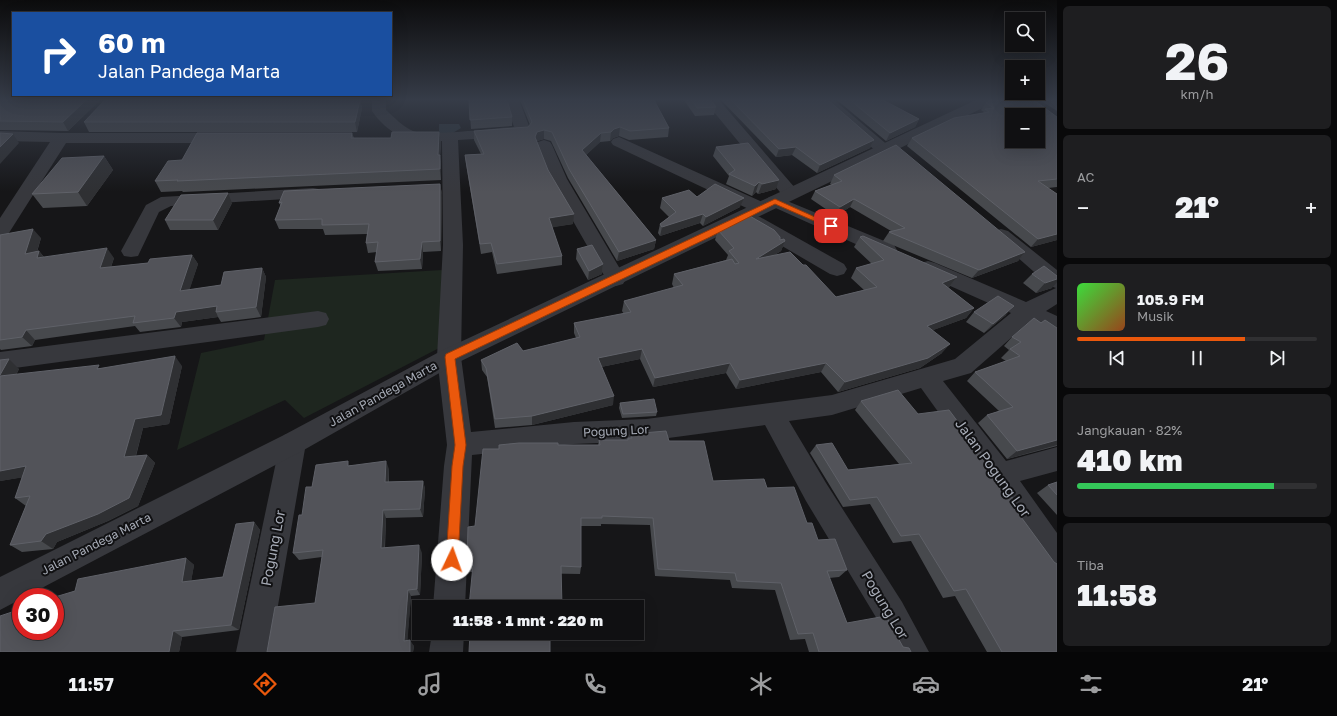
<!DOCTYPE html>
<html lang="id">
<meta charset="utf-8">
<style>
body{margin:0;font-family:"Golos Text",sans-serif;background:#1e1e20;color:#f1f3f6;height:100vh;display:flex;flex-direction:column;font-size:15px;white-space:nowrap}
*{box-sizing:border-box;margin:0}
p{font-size:13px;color:#9c9d9f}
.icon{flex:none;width:22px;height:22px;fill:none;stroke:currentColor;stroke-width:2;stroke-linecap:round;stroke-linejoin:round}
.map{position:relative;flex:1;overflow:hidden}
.details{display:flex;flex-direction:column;gap:6px;padding:6px;background:#09090a;width:280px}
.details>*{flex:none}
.guide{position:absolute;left:12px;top:12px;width:380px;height:84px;border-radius:0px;box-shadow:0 4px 16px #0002,0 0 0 1px #303032;background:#1a4fa0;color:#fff;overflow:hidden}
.fabs{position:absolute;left:1005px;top:12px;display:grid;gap:8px}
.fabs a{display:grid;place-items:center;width:40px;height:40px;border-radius:0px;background:#101012;box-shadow:0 4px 16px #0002,0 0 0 1px #303032;font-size:20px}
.speed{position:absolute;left:12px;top:588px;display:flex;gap:8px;font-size:20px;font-weight:700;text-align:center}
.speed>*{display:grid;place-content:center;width:52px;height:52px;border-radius:50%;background:#101012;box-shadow:0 4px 16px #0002,0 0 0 1px #303032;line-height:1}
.speed .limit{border:6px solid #d22;background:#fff;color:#111}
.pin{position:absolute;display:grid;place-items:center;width:34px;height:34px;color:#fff;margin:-17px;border-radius:8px;box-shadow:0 2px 6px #0006}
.me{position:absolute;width:44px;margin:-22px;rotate:3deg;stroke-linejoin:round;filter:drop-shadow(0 0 3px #0008)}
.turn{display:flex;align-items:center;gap:14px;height:84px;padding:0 20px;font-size:18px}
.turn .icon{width:52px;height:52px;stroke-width:2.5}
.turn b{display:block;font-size:28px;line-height:34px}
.big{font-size:30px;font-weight:800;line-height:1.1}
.details .tile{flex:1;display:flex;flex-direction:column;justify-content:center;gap:6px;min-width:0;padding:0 14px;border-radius:6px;background:#1e1e20}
.details .dial{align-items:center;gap:0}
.dial b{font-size:52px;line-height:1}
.song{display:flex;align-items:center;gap:12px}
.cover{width:48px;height:48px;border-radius:6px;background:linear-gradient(135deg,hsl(120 70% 55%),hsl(20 70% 35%))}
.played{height:4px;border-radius:2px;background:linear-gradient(90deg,#ea580c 70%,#303032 70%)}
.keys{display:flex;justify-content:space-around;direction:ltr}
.heat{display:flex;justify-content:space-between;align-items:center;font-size:22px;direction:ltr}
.charge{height:6px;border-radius:3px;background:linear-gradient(90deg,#34c759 82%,#303032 0)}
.trip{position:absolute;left:412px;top:600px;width:232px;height:40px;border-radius:0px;background:#101012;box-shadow:0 4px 16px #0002,0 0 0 1px #303032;font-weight:800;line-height:40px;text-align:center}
.tab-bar{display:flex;height:64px;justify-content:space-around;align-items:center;background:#060607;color:#9c9d9f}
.tab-bar .icon{width:28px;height:28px}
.tab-bar .active{color:#ea580c}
.tab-bar b{font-size:18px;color:#f1f3f6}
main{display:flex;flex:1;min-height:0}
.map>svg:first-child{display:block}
.green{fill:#1e261f}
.water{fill:#2c353c}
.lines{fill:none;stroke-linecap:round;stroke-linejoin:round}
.minor{fill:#37383d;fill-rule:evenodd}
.tertiary{fill:#37383d;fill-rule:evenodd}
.wall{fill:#47494d}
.shaded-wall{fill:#2f3033}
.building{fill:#525359;stroke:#5f6168;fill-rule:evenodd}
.route{fill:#ea580c;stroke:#983908}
.labels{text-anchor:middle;stroke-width:4;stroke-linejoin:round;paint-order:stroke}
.street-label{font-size:12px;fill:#a8adb8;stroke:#111113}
.near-street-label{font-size:14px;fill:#a8adb8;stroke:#111113}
</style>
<main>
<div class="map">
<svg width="1057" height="652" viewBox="0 0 1057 652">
<rect width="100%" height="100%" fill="#161618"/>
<path class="green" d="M442,270l1,76 -139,72 -19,-18 -108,50 24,-97 63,-13 11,-60z"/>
<path class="water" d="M439,124h20l2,4 -10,6h-12z"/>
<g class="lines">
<path class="minor" d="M372,100h14v10c9,8 16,16 27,21 15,6 81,-3 101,-4l-9,-27h14l12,31 -3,3 -5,2 -65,4 5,105 -2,112 10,75 103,-10 72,-3 186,-24 123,-36 56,-46 -90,-40 -3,-5 3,-5 7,-2 7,2 91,39 30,-14 -6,-2 -58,-51 2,-4 7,-2 7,2 49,39v34l-11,7 11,5v17l-28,-11 -58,51 -28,8 63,80 51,-14v24l-37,10 37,52v41l-11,-4 -56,-86 -69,-96 -89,27 -43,6 37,62 76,119 27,50h-35l-14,-28 -74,-123 -41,-76 -119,16 -72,3 -102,11 -7,152h-32l11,-141 3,-21 -10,-88 6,-112 -1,-104c-30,2 -52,-4 -70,-30z
M704,100h15l77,89 3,4 -3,4 -6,1 -6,-1z
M818,100h16l56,47 2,3 -2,3 -6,2 -6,-2z
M0,131l61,2h162l6,2 2,3 -2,3 -6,2h-157l-59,93 -7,2v-20l50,-76 -50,-1z
M619,137l148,67 3,4 -3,4 -6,1 -6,-1 -142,-67 -2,-3 2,-3z
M544,140l6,2 2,3 15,34 59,100 -3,5 -7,2 -7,-2 -60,-105 -13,-34 2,-3z
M313,188l6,1 3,4 -3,4 -148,9 -12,6 -21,44 -7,1 -7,-1 -3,-5 25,-46 15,-8z
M775,196l119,49 3,5 -3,5 -7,1 -7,-1 -111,-50 -3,-4 3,-4z
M753,215l7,2 84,47 3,5 -3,5 -7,2 -7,-2 -84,-49 -2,-4 2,-4z
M318,311l8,2 3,6 -3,6 -8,2 -318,43v-18z
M293,432l9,3 4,8 -36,209h-34l44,-209 4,-8z
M432,633h32l-1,19h-34z"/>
<path class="tertiary" d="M976,100h19l-2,3 -536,260 -155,88 -302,159v-33l284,-142 157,-84z"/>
</g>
<path class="wall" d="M0,100h100l-32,31 -68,-1z
M105,100h255l2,8 -5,24h-268l-5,-10z
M469,100l43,17v9l-41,3z
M520,100h134l15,28 -1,9 -39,3 -10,-4 -6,2 -3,3 -10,1 -14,13 70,85 -2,9 -37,12 -49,-83 -17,-37 -7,-2 -7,2 11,29 25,54 -21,3 10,29v9l-65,9 -5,-22 -11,2 -15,-90 -1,-9 16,-1 -7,-14v-9l54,-4 2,-2z
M684,100h27l5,7 -2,8 -19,1z
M721,100h107l46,40 -4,8 -53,25 -25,-18 -16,2z
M837,100h46l36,19 -4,8 -29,14z
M1040,100h17v11z
M986,103l71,14v70l-9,1 9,6v46l-26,7 -124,-101 5,-8 71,-25 1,-1 -3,-2z
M439,132l2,11 -1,14 1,9v14l-258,12 -1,-1 -21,1 -6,-11 27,-21 170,-27 2,5h37z
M716,147l60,42 -18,5 -2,-2 -4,4 -26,-12 3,-8 -16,-20z
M104,156l9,14 -26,36 -44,2 -11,-14z
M834,175l191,77 -7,9 -46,17 -89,-37 6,-9 2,-1 -41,-24 -14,9 -25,-17 4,-8 17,-6 -2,-1z
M440,184l2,10 -1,57 -18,1 -1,17 -44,2 -3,-9 2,-10 -9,1 -2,-10 1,-9 -42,1 -2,-6h-44l-4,-9 6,-14 -2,-3z
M697,197l43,10 -37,19 -3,-3 -40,13 -2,-3 2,-9 9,-7 -9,-9 2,-10z
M232,203l-14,27h-48l-5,-10z
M718,230l62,10 5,1 -4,10 -8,5 30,9 33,32 28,-7 -13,-12 5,-10 16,-4 -18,-17 6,-10 97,40 -8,10 -1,1 26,20 -8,10 -33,12 9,23 -22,15 -82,24 -17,-20 -85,17 -10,-16 -73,14 -13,-28 -39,8 12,38 -81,20 -37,3 -8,-51 -5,-7 -1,-10 42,-9 53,-13 -2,-5v-10l50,-9 -2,-3 2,-10 50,-13 -2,-4 2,-10 52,-14 2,-5 -13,-15z
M0,235l41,3 -4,14 2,-1 5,6 70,1 -3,9 37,-4 44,-8 6,9 -9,26 32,-5 41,-17 4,9 -5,40 -40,5 -3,-5 -36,5 -1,5 -41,5 -5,-6 -100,14 -3,6 -31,4 -1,-1z
M577,249l26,15 -1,10 -14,6 -12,-21z
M1032,274l20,14 -16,5 -13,-10z
M974,312l32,3 -22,18 -18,-11z
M1041,323l16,5v118l-50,13 -29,-36 9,-8 12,-4 -32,-30 8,-9 31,-11 -5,-3 8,-8 -5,-4 8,-9z
M0,360l19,9 -3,6 85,-7 81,-2 -13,58 -26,4 -7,28 11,-1 8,8 -17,43 -30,15 -51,21 -4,7 -31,3 -12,-7 16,-39 -11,-8 8,-21 -23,4z
M861,401l57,13 99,91 -3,2 43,145h-70l-32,-56 -12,2 -32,-57 -18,2 -23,-39 -27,3 -33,-54 6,-8 32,25 51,-6 -44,-54z
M620,403l37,9 -1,4 -34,2 -3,-10z
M631,434l38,7 44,40 54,7 40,35 11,17 29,30 -8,7 -10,1 18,45 56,24 8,5h-102l-4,-13 -15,1 -15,-50 -43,-2 -2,-8 -75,-4 -5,-51 -49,-1v2h-20v41l-1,7 -112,-2 -1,-7 8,-39 24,-77v-4h99l1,-5h28l1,-2h2z
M350,465l39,4v13l34,-1 2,8 -2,28 -37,1 -1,30 37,5 -2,42 -9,1 -4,45 7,5 -1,6h-146l48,-49 7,-46 -23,3 -6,-7 19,-66z
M1057,482v33l-20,-22 11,-8z
M254,522l6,8 -21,100 -57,7 -3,15h-179l186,-94 8,7 -3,16 32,-4z"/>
<path class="shaded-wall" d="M86,100h14l-32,31 -5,-9z
M360,100l2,8 -5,24 -2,-10z
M919,119l-4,8 -29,14 4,-8z
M620,127l-1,9 -6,2 -3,3 1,-9 3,-3z
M544,130v9l-7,2 -2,-4 2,-5z
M439,132l2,11 -1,14 1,9v14l-3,-25z
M601,133l-1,9 -19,18 1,-10z
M13,134l6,9 -19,21v-17z
M874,140l-4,8 -53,25 3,-8z
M796,147l-4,8 -16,2 3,-8z
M104,156l9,14 -26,36 -9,-14z
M779,180l-3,9 -18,5 4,-10z
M759,182l-3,10 -4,4 3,-10z
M440,184l2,10 -1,57 -1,-10z
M228,193l4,10 -14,27 -5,-10z
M744,198l-4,9 -37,19 3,-9z
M854,199l-4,8 -14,9 4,-9z
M574,214l-1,10 -24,4v-10z
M703,214l-3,9 -40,13 2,-9z
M33,229l8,9 -8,26 -8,-10z
M1057,234v6l-26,7 7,-8z
M656,240l-2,9 -37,12 2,-9z
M785,241l-4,10 -29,18 4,-10z
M422,242l1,10 -1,17 -2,-10z
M107,248l7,10 -7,20 -7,-10z
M39,251l8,10 -10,-3z
M1025,252l-7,9 -46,17 7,-8z
M192,255l6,9 -12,37 -6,-10z
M603,264l-1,10 -14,6 1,-9z
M262,268l4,9 -5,40 -5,-10z
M957,277l-8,10 -14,6 7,-10z
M1057,279v3l-5,6 -16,5 9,-10z
M217,306l-1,6 2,5 -36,5 -1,5 -7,-9 2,-6z
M1014,306l-8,9 -22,18 9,-9z
M974,308l-8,10 -46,17 7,-9z
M26,330l9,10 -3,6 -10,-9z
M950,344l-8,9 -22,15 -82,24 7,-10z
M642,349l-2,10 -44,9 2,-10z
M175,356l7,10 -13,58 -26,4 -10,38 -9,-9 11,-38z
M9,359l10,10 -9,17 -10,-9v-2z
M730,363l-4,10 -73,14 2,-9z
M826,363l-5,9 -85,17 4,-9z
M614,396l-1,9 -81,20v-9z
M1057,440v5l-50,14 10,-8z
M147,455l8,8 -17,43 -30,15 -51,21 -4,7 -12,-8 5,-7z
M386,461l3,8 -1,22 -3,-9z
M26,466l12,9 -38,6v-10z
M423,481l2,8 -2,28 -3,-8z
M383,510l3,8 -2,38 -3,-8z
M254,522l6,8 -21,100 -8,-5z
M419,545l3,8 -2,42 -3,-6z
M186,558l8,7 -4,23 -8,-6z
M408,590l3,6 -4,51 -3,-6z
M173,631l9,6 -3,15h-10z
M410,640l4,6 -1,6h-3z"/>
<path class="building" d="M0,100h86l-23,22 -63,-1z
M105,100h255l-5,22h-271z
M469,100h38l5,17 -42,3z
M523,100h131l15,28 -39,3 -10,-4 -6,2 -3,3 -10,1 -19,17 74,90 -37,12 -50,-83 -17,-37 -8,-2 -7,2 -2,5 13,33 26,44 -25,4 13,38 -65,8 -6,-21 -11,1 -15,-89 19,-1 -10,-23 54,-4 4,-5z
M692,100h19l5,7 -19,1z
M731,100h97l46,40 -54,25 -24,-18 -17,2z
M850,100h33l36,19 -29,14z
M991,100h43l23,17v62l-19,2 19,13v40l-19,5 -126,-101 42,-20 35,-6 -4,-3 9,-1 -8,-5zM1012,115h26v26h-26z
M392,132h47l-1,23h2v14l-263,12 1,-1 -23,1 13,-20 14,-1 15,-27h155l-1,5h40z
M0,133l13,1 -13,13z
M748,143l31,37 -17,4 -3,-2 -4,4 -26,-12 6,-4 -19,-23z
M896,145l129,107 -46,18 -90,-38 16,-4 -51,-29 -14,8 -25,-16 27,-10 -8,-6z
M104,156l-26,36 -46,2 30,-36z
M440,184v57l-18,1 -2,17 -45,3 3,-20 -12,1 3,-19 -47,1v-6l-47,1 7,-18 -3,1 5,-12z
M715,184l29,14 -38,19 -3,-3 -41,13 -2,-3 16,-12 -14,-14 27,-8 8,7z
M228,193l-15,27h-48l16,-25z
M748,215l26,15 6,7v3l4,-1 1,2 -29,18 34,-7 13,13h3l30,32 41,-10 -21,-19 28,-8 -24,-23 3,-1 94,41 -15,6 32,25 -47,18 23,18 -22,14 -83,24 -19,-19 -86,17 -10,-17 -75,15 -13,-29 -44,9 16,38 -82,20 -37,3 -9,-51 -5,-8 36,-17 6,8 57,-14 -6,-14 57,-11 -7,-11 59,-16 -9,-11 58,-15 3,5 4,-1 -10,-12 5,-3 -16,-18z
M33,229l-8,25 14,-3 -2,7 70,-10 -7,20 48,-5 2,-4 42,-4 -12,36 41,-6 3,-13 38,-4 -6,39 -40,5 1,-6 -41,6 -2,6 -41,5 2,-7 -109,14 -4,7 -22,3v-105z
M592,245l11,19 -14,7 -12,-22z
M1044,266l13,10v3l-12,4 -13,-9z
M998,296l16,10 -21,18 -19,-12z
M1034,318l7,5 4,-3 12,8v112l-40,11 -30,-36 26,-8 -38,-35 45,-16 -10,-7 11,-7 -9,-5z
M175,356l-14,59 -26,4 -11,38 23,-2 -18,43 -31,16 -52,20 -5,7 -31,4 20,-49 -15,2 11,-32 -26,5v-95l99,-11 -2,4z
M9,359l-9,16v-15z
M898,390l20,24 31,-4 50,67 18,28 -4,1 41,56 3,2v88h-55l-36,-63 -12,2 -35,-57 -18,2 -24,-39 -27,3 -34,-55 16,-2 16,27 64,-7 -51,-62z
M654,399l3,13 -34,2 -3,-11z
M666,431l3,10h35l9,40 51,-2 3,9 27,-1 13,36h5l6,17 17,-1 12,31 -20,1 20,52 39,-7 17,31 6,1 2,4h-92l-6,-19 -15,1 -17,-51 -44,-2 -2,-8 -77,-4 -5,-51 -51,-2v2h-21v49l-20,-1 1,41h-93l4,-42h-6l1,-38 7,-1 8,-77h16v-4l20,-2h39v2h42l-1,-5h29v-2h4l-1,-4z
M348,461v5l38,-5 -1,21 38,-1 -3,28 -37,1 -2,38 38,-3 -2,44 -9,1 -4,51 6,-1v12h-143l8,-45 40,-4 8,-53 -30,3 6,-38h3l4,-28h6l4,-22z
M1057,482v13l-9,-10z
M254,522l-23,103 -58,6 -4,21h-169v-36l21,-7v22h34v-34l20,-6 3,-12 108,-21 -4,24 41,-5 13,-53z
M470,633h80v19h-81z"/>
<linearGradient id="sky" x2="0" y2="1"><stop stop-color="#0c0c0d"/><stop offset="0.52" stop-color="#363c48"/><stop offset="1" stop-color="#363c48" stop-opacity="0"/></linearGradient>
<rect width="1057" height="192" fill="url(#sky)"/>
<path class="route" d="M775,199l60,27 -7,1 -53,-23 -65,33 -255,122 11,86 -3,21 -5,94 -2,4 -4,2 -5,-2 -1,-4 6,-94 3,-21 -10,-88 1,-3z"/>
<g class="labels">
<g class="street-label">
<text transform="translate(383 394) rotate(-29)" y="4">Jalan Pandega Marta</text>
<text transform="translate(616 431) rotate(-3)" y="4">Pogung Lor</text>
<text transform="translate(96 544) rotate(-27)" y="4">Jalan Pandega Marta</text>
</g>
<g class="near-street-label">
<text transform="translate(993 468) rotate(54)" y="5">Jalan Pogung Lor</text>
<text transform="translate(273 548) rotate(-79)" y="5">Pogung Lor</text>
<text transform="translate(885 605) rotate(59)" y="5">Pogung Lor</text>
</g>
</g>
</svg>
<div class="fabs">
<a><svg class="icon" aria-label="search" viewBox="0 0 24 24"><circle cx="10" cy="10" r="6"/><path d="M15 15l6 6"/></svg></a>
<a>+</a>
<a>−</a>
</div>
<div class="speed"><div class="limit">30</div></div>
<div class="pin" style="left:831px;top:226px;background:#d93025"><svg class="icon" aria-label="arrive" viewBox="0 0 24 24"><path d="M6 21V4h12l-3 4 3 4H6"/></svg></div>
<svg class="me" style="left:452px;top:560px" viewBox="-20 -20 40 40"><circle r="19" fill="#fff"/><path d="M0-13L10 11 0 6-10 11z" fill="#ea580c"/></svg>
<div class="trip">11:58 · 1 mnt · 220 m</div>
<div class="guide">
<div class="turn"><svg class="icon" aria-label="right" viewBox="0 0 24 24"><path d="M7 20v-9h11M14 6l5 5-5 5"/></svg><div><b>60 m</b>Jalan Pandega Marta</div></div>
</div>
</div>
<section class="details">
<div class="tile dial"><b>26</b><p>km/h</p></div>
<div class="tile"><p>AC</p>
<div class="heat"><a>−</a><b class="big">21°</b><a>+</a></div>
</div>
<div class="tile">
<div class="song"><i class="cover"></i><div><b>105.9 FM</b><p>Musik</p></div></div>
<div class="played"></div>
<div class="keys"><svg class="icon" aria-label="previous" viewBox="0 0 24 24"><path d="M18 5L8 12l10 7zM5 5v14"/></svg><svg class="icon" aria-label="pause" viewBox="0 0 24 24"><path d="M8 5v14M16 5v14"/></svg><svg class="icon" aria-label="next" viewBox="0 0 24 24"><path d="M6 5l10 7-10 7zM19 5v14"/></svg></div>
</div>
<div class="tile"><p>Jangkauan · 82%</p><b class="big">410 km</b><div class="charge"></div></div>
<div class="tile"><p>Tiba</p><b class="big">11:58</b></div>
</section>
</main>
<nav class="tab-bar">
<b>11:57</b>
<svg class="icon active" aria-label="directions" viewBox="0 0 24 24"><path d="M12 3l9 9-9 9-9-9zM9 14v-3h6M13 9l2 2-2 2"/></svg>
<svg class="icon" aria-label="music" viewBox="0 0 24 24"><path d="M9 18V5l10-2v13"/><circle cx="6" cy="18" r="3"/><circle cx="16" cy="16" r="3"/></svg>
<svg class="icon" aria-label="phone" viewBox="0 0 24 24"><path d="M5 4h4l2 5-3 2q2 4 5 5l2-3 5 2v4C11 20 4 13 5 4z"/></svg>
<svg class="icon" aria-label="climate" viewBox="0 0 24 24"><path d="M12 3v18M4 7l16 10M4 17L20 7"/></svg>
<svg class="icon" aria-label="car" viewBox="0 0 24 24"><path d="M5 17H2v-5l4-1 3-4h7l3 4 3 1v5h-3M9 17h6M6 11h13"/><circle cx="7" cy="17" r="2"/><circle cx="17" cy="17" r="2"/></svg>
<svg class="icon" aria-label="filters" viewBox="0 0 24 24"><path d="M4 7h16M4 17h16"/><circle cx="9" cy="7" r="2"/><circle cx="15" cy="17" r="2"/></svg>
<b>21°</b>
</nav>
